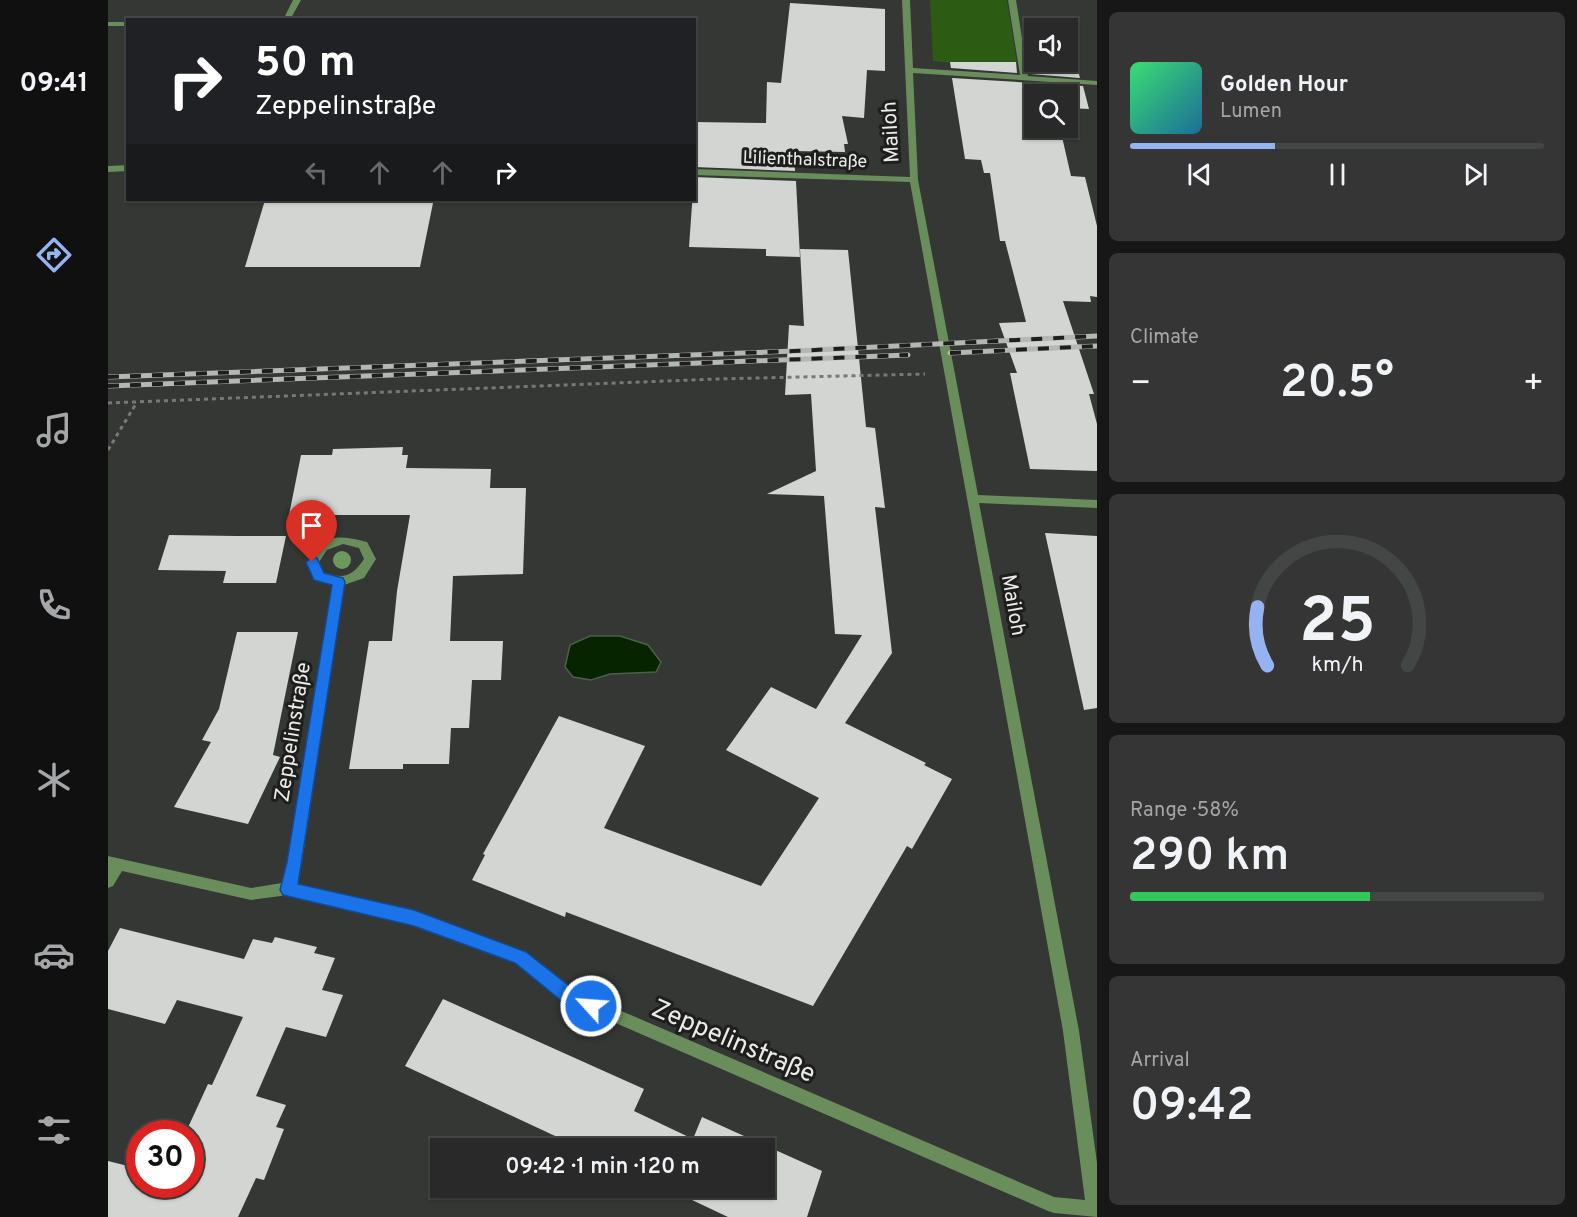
<!DOCTYPE html>
<meta charset="utf-8">
<style>
body{margin:0;font-family:Overpass,sans-serif;background:#343534;color:#f1f3f6;height:100vh;display:flex;flex-direction:column;font-size:22px;white-space:nowrap}
*{box-sizing:border-box;margin:0}
p{font-size:20px;color:#a5a6a8}
.icon{flex:none;width:33px;height:33px;fill:none;stroke:currentColor;stroke-width:2;stroke-linecap:round;stroke-linejoin:round}
.map{position:relative;flex:1;overflow:hidden}
.details{display:flex;flex-direction:column;gap:12px;padding:12px;background:#161716;width:480px}
.details>*{flex:none}
.banner{position:absolute;left:18px;top:18px;width:570px;height:183px;border-radius:0px;box-shadow:0 2px 4px #0004,0 0 0 2px #444545;background:#202124;color:#fff;overflow:hidden}
.fabs{position:absolute;left:916px;top:18px;display:grid;gap:12px}
.fabs a{display:grid;place-items:center;width:54px;height:54px;border-radius:0px;background:#282928;box-shadow:0 2px 4px #0004,0 0 0 2px #444545;font-size:30px}
.speed{position:absolute;left:18px;top:1120px;display:flex;gap:12px;font-size:30px;font-weight:700;text-align:center}
.speed>*{display:grid;place-content:center;width:78px;height:78px;border-radius:50%;background:#282928;box-shadow:0 2px 4px #0004,0 0 0 2px #444545;line-height:1}
.speed .limit{border:9px solid #d22;background:#fff;color:#111}
.pin{position:absolute;display:grid;place-items:center;width:51px;height:51px;color:#fff;margin:-62px -26px;border-radius:50% 50% 50% 0;rotate:-45deg;box-shadow:0 0 6px #0007}
.pin .icon{rotate:45deg}
.me{position:absolute;width:66px;margin:-33px;rotate:296deg;stroke-linejoin:round;filter:drop-shadow(0 0 4px #0008)}
.turn{display:flex;align-items:center;gap:21px;height:126px;padding:0 30px;font-size:27px}
.turn .icon{width:78px;height:78px;stroke-width:2.5}
.turn b{display:block;font-size:42px;line-height:51px}
.lanes{display:flex;align-items:center;height:57px;padding:0 30px;background:#0003;justify-content:center;gap:30px;direction:ltr}
.lanes .off{opacity:.35}
.big{font-size:45px;font-weight:600;line-height:1.1}
.details .widget{flex:1;display:flex;flex-direction:column;justify-content:center;gap:9px;min-width:0;padding:0 21px;border-radius:9px;background:#343534}
.details .dial{align-items:center;gap:0}
.dial svg{height:156px;overflow:visible;fill:none;stroke:#444545;stroke-width:7;stroke-linecap:round;text-anchor:middle}
.dial text{fill:#f1f3f6;stroke:none}
.song{display:flex;align-items:center;gap:18px}
.cover{width:72px;height:72px;border-radius:9px;background:linear-gradient(135deg,hsl(140 70% 55%),hsl(200 70% 35%))}
.played{height:6px;border-radius:3px;background:linear-gradient(90deg,#95b2f1 35%,#444545 35%)}
.keys{display:flex;justify-content:space-around;direction:ltr}
.heat{display:flex;justify-content:space-between;align-items:center;font-size:33px;direction:ltr}
.charge{height:9px;border-radius:4px;background:linear-gradient(90deg,#34c759 58%,#444545 0)}
.trip{position:absolute;left:322px;top:1138px;width:345px;height:60px;border-radius:0px;background:#282928;box-shadow:0 2px 4px #0004,0 0 0 2px #444545;font-weight:600;line-height:60px;text-align:center}
main{display:flex;flex:1;min-height:0}
.menu{display:flex;flex-direction:column;width:108px;justify-content:space-around;align-items:center;background:#101010;color:#a5a6a8}
.menu .icon{width:42px;height:42px}
.menu .current{color:#95b2f1}
.menu b{font-size:27px;color:#f1f3f6}
.map>svg:first-child{display:block}
.green{fill:#2c5c14}
.water{fill:#072400;stroke:#4b6046;stroke-width:1.5}
.building{fill:#d2d5d1}
.lines{fill:none;stroke-linecap:round;stroke-linejoin:round}
.path{stroke:#787977;stroke-width:3;stroke-dasharray:4 4;stroke-linecap:butt}
.minor{fill:#698e5b;fill-rule:evenodd}
.rail-casing{stroke:#b5b7b5;stroke-width:5}
.rail{stroke:#1e1f1d;stroke-width:4;stroke-dasharray:11;stroke-linecap:butt}
.tree{fill:#6e995e}
.route{fill:#1a73e8;stroke:#114b97;stroke-width:1.5}
.labels{text-anchor:middle;stroke-width:6;stroke-linejoin:round;paint-order:stroke}
.far-street-label{font-size:18px;fill:#ebecea;stroke:#1e1f1d}
.street-label{font-size:21px;fill:#ebecea;stroke:#1e1f1d}
.near-street-label{font-size:26px;fill:#ebecea;stroke:#1e1f1d}
</style>
<main>
<nav class="menu">
<b>09:41</b>
<svg class="icon current" aria-label="directions" viewBox="0 0 24 24"><path d="M12 3l9 9-9 9-9-9zM9 14v-3h6M13 9l2 2-2 2"/></svg>
<svg class="icon" aria-label="music" viewBox="0 0 24 24"><path d="M9 18V5l10-2v13"/><circle cx="6" cy="18" r="3"/><circle cx="16" cy="16" r="3"/></svg>
<svg class="icon" aria-label="phone" viewBox="0 0 24 24"><path d="M5 4h4l2 5-3 2q2 4 5 5l2-3 5 2v4C11 20 4 13 5 4z"/></svg>
<svg class="icon" aria-label="climate" viewBox="0 0 24 24"><path d="M12 3v18M4 7l16 10M4 17L20 7"/></svg>
<svg class="icon" aria-label="car" viewBox="0 0 24 24"><path d="M5 17H2v-5l4-1 3-4h7l3 4 3 1v5h-3M9 17h6M6 11h13"/><circle cx="7" cy="17" r="2"/><circle cx="17" cy="17" r="2"/></svg>
<svg class="icon" aria-label="filters" viewBox="0 0 24 24"><path d="M4 7h16M4 17h16"/><circle cx="9" cy="7" r="2"/><circle cx="15" cy="17" r="2"/></svg>
</nav>
<div class="map">
<svg width="989" height="1217" viewBox="0 0 989 1217">
<rect width="100%" height="100%" fill="#353735"/>
<path class="green" d="M822,0h77l10,63 -9,6 -75,-8z"/>
<path class="water" d="M482,636h30l28,9 13,17 -5,10 -46,2 -19,6 -18,-3 -8,-10 5,-22z"/>
<path class="building" d="M682,3l95,6v62l-18,-1 -3,48 -22,-2 6,28h-4l1,8 -51,-1 1,20 -101,-4v-45l72,1 1,-41 14,1z
M924,18l32,2 3,8h-32v8z
M960,33l12,45 -50,-4 -2,-12h40z
M842,62h66l1,11 -66,-5z
M844,78l131,8 6,23 -21,-1v-14h-33v34h25l11,48 14,1 12,49v71l-7,-1 1,6 -28,-1 31,93h-5l8,30v47l-67,-2 -20,-96h7l-18,-50 27,-1 -21,-81h-5l-10,-68h-6l-3,-13 -16,-1z
M586,177l102,4 4,76 -34,-1v-7l-77,-2z
M157,200h152l-1,3h17l-13,64h-175z
M692,249l48,1 18,177 9,1 10,80 -10,-1 17,146 -47,70 81,40 -2,2 28,14 -40,70 -5,-3 -94,160 -247,-94 -1,5 -93,-37 13,-25 -2,-1 76,-138 86,30 -41,82 157,58 58,-88 -93,-48 45,-63 45,22 46,-74 -27,-1 -11,-138 -57,-2 49,-23 -5,-77 -26,1 4,-70 15,1z
M295,447l-1,8h6l-2,13 85,1 -1,19h36l-3,86 -70,2 -3,65h53l-2,39h-29l-3,48h-18l-2,36h-46v5h-54l20,-128h23l5,-50 13,-76h-121l12,-60h31l1,-6z
M937,533l52,3v172l-13,2z
M61,535l67,1h50l-10,47h-53l3,-12 -68,-1z
M129,632h61l-25,123 7,2 -32,67 -74,-17 37,-65 -9,-2 17,-31z
M12,928l124,31 9,-20 19,4 3,-6 42,10 -3,6 21,5 -13,32 21,5 -17,42 -40,-10 -30,69 30,9 -10,22 8,2 -20,51 -8,-2 -18,39h-130v-56l32,8v16h50v-51h-5l23,-50 4,1 31,-68 -66,-17 -12,24 -57,-15v-58z
M335,999l201,90 -10,22 59,28 9,-22 120,54 -15,46h-79l-55,-26 1,-3h91v-39h-182l-178,-83z"/>
<g class="lines">
<path class="path" d="M0,403l609,-24 208,-5
M0,450l29,-48"/>
<path class="minor" d="M185,0h8l-11,20h-7z
M794,0h8l3,68 107,7 -12,-75h8l12,76 69,5v4l-184,-12 5,107 60,315 119,5v8l-118,-5 100,528 18,132v54l-43,-4 -6,-2 -483,-210 -49,-39 -102,-37 -126,-30 -37,5 -129,-29 -9,15 -5,2v-32l143,32 31,-5 6,-21 45,-278 -18,-5 -8,-17c3,-5 7,-13 11,-17 14,-12 34,-7 49,-3l9,17 -12,19 -20,7 -42,277 -6,22 118,27 107,39 5,2 49,39 479,206 31,3 -22,-169 -153,-849 -216,-7v-6l216,8zM235,544l16,4 5,11c-12,18 -20,20 -40,14l-5,-11 8,-12z
M0,22h20v4h-20z
M20,165v6l-20,1v-6z"/>
<g class="rail-casing">
<path id="rail" d="M842,353l147,-7
M0,377l686,-26 303,-15
M0,386l800,-31"/>
</g>
<use href="#rail" class="rail"/>
</g>
<circle class="tree" cx="234" cy="560" r="9"/>
<path class="route" d="M204,557l5,1 7,15 19,5 2,4 -47,302 116,26 112,42 50,39 22,9 2,6 -2,6 -7,2 -28,-12 -48,-39 -101,-37 -131,-31 -3,-5 7,-28 45,-277 -18,-5 -8,-18z"/>
<g class="labels">
<g class="far-street-label">
<text transform="translate(697 159) rotate(2)" y="6">Lilienthalstraße</text>
</g>
<g class="street-label">
<text transform="translate(782 132) rotate(-93)" y="7">Mailoh</text>
<text transform="translate(906 605) rotate(80)" y="7">Mailoh</text>
<text transform="translate(184 732) rotate(-81)" y="7">Zeppelinstraße</text>
</g>
<g class="near-street-label">
<text transform="translate(626 1040) rotate(23)" y="9">Zeppelinstraße</text>
</g>
</g>
</svg>
<div class="fabs">
<a><svg class="icon" aria-label="sound" viewBox="0 0 24 24"><path d="M4 9h4l5-4v14l-5-4H4zM17 9q2 3 0 6"/></svg></a>
<a><svg class="icon" aria-label="search" viewBox="0 0 24 24"><circle cx="10" cy="10" r="6"/><path d="M15 15l6 6"/></svg></a>
</div>
<div class="speed"><div class="limit">30</div></div>
<div class="pin" style="left:204px;top:562px;background:#d93025"><svg class="icon" aria-label="arrive" viewBox="0 0 24 24"><path d="M6 21V4h12l-3 4 3 4H6"/></svg></div>
<svg class="me" style="left:483px;top:1006px" viewBox="-20 -20 40 40"><circle r="17" fill="#1a73e8" stroke="#fff" stroke-width="3"/><path d="M0-11L8 9 0 5-8 9z" fill="#fff"/></svg>
<div class="trip">09:42 · 1 min · 120 m</div>
<div class="banner">
<div class="turn"><svg class="icon" aria-label="right" viewBox="0 0 24 24"><path d="M7 20v-9h11M14 6l5 5-5 5"/></svg><div><b>50 m</b>Zeppelinstraße</div></div>
<div class="lanes"><svg class="icon off" aria-label="left" viewBox="0 0 24 24"><path d="M17 20v-9H6M10 6l-5 5 5 5"/></svg><svg class="icon off" aria-label="ahead" viewBox="0 0 24 24"><path d="M12 20V5M6 11l6-6 6 6"/></svg><svg class="icon off" aria-label="ahead" viewBox="0 0 24 24"><path d="M12 20V5M6 11l6-6 6 6"/></svg><svg class="icon" aria-label="right" viewBox="0 0 24 24"><path d="M7 20v-9h11M14 6l5 5-5 5"/></svg></div>
</div>
</div>
<section class="details">
<div class="widget">
<div class="song"><i class="cover"></i><div><b>Golden Hour</b><p>Lumen</p></div></div>
<div class="played"></div>
<div class="keys"><svg class="icon" aria-label="previous" viewBox="0 0 24 24"><path d="M18 5L8 12l10 7zM5 5v14"/></svg><svg class="icon" aria-label="pause" viewBox="0 0 24 24"><path d="M8 5v14M16 5v14"/></svg><svg class="icon" aria-label="next" viewBox="0 0 24 24"><path d="M6 5l10 7-10 7zM19 5v14"/></svg></div>
</div>
<div class="widget"><p>Climate</p>
<div class="heat"><a>−</a><b class="big">20.5°</b><a>+</a></div>
</div>
<div class="widget dial"><svg viewBox="0 0 100 80">
<path d="M14 69A42 42 0 1 1 86 69"/>
<path d="M14 69A42 42 0 0 1 9 39" stroke="#95b2f1"/>
<text x="50" y="56" font-size="32" font-weight="700">25</text>
<text x="50" y="72" font-size="11">km/h</text>
</svg></div>
<div class="widget"><p>Range · 58%</p><b class="big">290 km</b><div class="charge"></div></div>
<div class="widget"><p>Arrival</p><b class="big">09:42</b></div>
</section>
</main>
